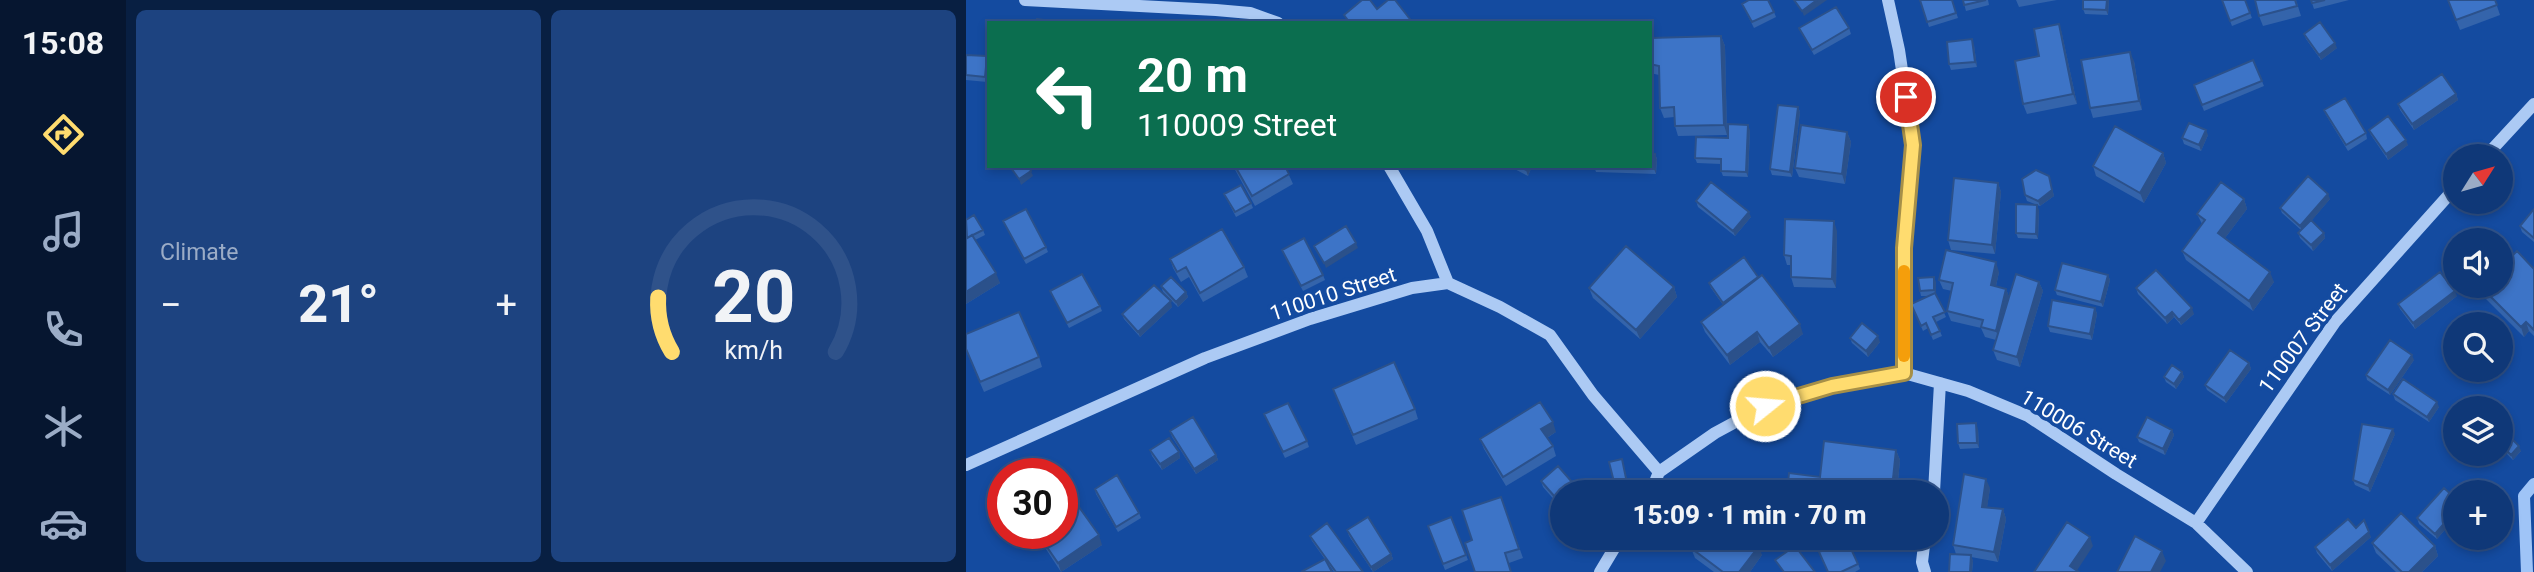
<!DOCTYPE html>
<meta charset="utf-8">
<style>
body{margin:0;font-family:Roboto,sans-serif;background:#1d4380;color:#f1f3f6;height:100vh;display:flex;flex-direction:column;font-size:26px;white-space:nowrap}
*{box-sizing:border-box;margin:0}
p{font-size:23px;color:#9bacc6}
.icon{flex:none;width:38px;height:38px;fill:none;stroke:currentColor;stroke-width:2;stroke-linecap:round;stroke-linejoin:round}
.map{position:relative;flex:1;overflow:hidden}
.drawer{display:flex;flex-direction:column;gap:10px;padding:10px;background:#081f42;width:840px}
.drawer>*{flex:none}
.top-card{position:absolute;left:21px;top:21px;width:665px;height:147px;border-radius:0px;box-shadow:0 4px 10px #0003,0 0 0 2px #2f528a;background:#0b6e4f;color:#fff;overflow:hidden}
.needle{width:46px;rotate:53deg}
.buttons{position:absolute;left:1477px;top:144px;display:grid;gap:14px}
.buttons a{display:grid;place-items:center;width:70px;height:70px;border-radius:50%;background:#0f3878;box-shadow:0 4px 10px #0003,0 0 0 2px #2f528a;font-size:35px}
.speed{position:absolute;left:21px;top:458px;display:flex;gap:14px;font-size:35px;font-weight:700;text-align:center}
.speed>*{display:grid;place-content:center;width:91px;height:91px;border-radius:50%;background:#0f3878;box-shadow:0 4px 10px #0003,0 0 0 2px #2f528a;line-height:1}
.speed .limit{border:10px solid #d22;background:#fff;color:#111}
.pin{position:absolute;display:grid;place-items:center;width:60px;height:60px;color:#fff;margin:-30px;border:4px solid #fff;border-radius:50%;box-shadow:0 2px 7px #0007}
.me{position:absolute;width:77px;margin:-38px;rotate:73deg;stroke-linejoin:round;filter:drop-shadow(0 0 5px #0008)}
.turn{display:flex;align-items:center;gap:24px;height:147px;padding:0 35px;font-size:32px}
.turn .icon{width:91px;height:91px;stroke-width:2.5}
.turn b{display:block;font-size:49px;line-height:60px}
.big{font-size:52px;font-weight:800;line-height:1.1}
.drawer .widget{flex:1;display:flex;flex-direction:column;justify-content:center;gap:10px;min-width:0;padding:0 24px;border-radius:10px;background:#1d4380}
.drawer .dial{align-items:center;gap:0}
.dial svg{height:182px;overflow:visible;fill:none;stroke:#2f528a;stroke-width:7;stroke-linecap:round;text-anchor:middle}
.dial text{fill:#f1f3f6;stroke:none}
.heat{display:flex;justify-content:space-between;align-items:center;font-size:38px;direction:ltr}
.drawer .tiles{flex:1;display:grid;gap:10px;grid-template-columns:repeat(2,1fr)}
.trip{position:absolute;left:584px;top:480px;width:399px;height:70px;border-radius:35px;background:#0f3878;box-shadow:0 4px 10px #0003,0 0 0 2px #2f528a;font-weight:800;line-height:70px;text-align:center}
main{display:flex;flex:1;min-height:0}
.menu{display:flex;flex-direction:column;width:126px;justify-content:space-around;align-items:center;background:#061630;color:#9bacc6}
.menu .icon{width:49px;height:49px}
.menu .selected{color:#ffdc6f}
.menu b{font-size:32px;color:#f1f3f6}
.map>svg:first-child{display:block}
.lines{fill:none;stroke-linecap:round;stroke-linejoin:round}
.stream{stroke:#9fc4f7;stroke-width:12}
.minor{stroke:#accaf4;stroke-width:12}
.wall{fill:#3464ab}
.shaded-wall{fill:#2b518b}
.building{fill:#3d74c7;stroke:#2b518b;stroke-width:2}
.route-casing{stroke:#a68f48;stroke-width:18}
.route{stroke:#ffdc6f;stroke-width:12}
.slow{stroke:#f59e0b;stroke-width:12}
.labels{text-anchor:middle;stroke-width:7;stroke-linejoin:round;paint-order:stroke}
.street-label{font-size:21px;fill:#fff;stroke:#144ba0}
</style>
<main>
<nav class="menu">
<b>15:08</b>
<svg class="icon selected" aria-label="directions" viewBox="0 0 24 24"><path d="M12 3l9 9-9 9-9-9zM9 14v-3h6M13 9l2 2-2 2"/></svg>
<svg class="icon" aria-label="music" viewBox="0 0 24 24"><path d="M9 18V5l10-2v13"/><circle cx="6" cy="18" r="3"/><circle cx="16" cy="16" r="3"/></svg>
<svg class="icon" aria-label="phone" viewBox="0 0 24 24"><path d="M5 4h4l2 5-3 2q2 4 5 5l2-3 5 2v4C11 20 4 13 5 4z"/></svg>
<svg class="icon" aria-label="climate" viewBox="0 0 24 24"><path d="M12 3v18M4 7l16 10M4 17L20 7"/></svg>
<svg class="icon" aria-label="car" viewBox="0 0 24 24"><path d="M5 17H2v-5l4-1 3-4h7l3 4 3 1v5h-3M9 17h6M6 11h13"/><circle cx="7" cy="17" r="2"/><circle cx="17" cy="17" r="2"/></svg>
</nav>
<section class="drawer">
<div class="tiles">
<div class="widget"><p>Climate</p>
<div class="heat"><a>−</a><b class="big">21°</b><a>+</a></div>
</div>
<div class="widget dial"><svg viewBox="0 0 100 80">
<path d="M14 69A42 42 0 1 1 86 69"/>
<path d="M14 69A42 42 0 0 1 8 45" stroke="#ffdc6f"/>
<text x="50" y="56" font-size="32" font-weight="700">20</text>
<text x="50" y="72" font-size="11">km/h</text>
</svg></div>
</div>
</section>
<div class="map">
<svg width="1568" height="572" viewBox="0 0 1568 572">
<rect width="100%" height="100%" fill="#144ba0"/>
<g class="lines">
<path class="stream" d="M1561,572l-3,-76 10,-12"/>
<path class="minor" d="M59,0l191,10 34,3 28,10
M922,0l11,50 14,94 -9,104v125
M1520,156l48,-52
M423,166l38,65 21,52
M0,465l239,-107 105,-39 102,-31 36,-5 52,24 50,28 43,60 66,77
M685,492l8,-20 56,-39 50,-27 67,-20 72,-13 64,18 60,25 88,58 80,49 51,49
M968,492l6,-109
M1230,523l139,-201 120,-134
M959,537l-3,25 3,10
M634,572l21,-35"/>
</g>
<path class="wall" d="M954,0h32l6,18 -29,9z
M997,0h25l1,5 -23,6z
M1050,0h41l-38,7z
M1117,0h26l-1,15 -23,-1 -2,-5z
M1256,0h23l7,18 -20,8z
M1330,0l5,16 -38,10 -4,-10z
M1345,0h38l-35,9z
M1482,0h47l5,15 -40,15z
M776,4l32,8 2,5 -22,11z
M1093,24l3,10 15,70 -50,10 -4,-10 16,-48z
M833,28h50l2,6 -37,21z
M1338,34l33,14 -16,12 -15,-21z
M755,36l4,10 2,89 -49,1 -3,-10 -1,-9 -10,1 -4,-10 -1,-33 -9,-2v-35z
M1008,45l3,22 -26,3 -2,-6z
M0,55l23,7 -2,20 -21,-2z
M1287,60l11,26 -60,25 -10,-26z
M1168,61l8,49 -49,8 -3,-10z
M1490,94l2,6 -44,30 -14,-20 -2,-6z
M832,107l2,5 -8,65 -20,-2 -2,-6z
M1358,110l42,23 1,6 -19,12 -22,-36z
M784,130l-2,47 -25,-1 -2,-5v-7l-24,-1 -2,-5 33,-20z
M1403,130l39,15 -20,15 -17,-25z
M881,132l4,10 -6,42 -46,-7 -4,-9z
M1242,135l-7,16 -17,-7 -2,-6z
M1197,153l3,10 -22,40 -48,-27 -3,-10z
M689,154l2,5 -1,15 -60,-2 -2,-6z
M267,166h52l8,18 -38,22z
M543,166h23l-4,10z
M1083,176l5,20 -14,10 -13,-5 -2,-6z
M1032,183l3,9 -6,62 -44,-4 -3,-10z
M258,194l27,9 2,5 -17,9z
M1278,199l3,10 -22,29 49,44 -21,29 -67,-51 -4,-9 20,-27 -5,-10z
M1364,199l-19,22 13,12 1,5 -12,13 -13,-13 -2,-5 3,-3 -19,-17 -2,-5z
M730,201l55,16 -16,19 -37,-29z
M1568,209v33l-12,-10 -2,-6z
M1073,210l-1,29 -20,-1 -2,-5z
M0,220l17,10 2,5 -10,5 25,43 -34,21z
M37,221l43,26 2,5 -22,12z
M871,231l-1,57 -42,-1 -3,-10v-12h-4l-3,-10z
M316,250l41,25 2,5 -22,11z
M204,259l74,8 4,10 -45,25 -14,-25 -8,5 -8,-14z
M1568,269v67l-5,-5 -5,6 -40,-40 -3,-10z
M1033,272l-3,14 10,3 3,8 30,-15 4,9 -23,76 -23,-7 -4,-10 3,-10 -11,-3 -4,-9 -30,-7 -4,-10 5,-20 -9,-2 -4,-9z
M1142,275l2,5 -7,27 -46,-12 -2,-5z
M792,278l45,56 -30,23 -13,-15 -30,23 -25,-33 -4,-10 22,-17 -12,-17 -2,-5z
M970,282v13l10,22 -10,5 6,14 -9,4 -5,-12 -5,3 -12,-27 18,-8h-8l-1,-5z
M195,286l25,6 2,5 -10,10 -15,-15z
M708,287l3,10 -37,42 -47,-41 -4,-10z
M1170,288l58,26 -13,11 -7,-8 -7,7 -29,-30z
M84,291l50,15 2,5 -33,17z
M1491,296l-42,33 -15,-20 -2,-5z
M206,307l-32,30 -16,-18 -2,-5z
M1129,308l2,6 -5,26 -42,-8 -2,-6z
M0,334l73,23 3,10 -58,25 -18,-42z
M884,338l30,4 -12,15 -16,-14z
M1448,360l-24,35 -23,-15 -1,-5z
M1283,363l2,6 -25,34 -19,-13 -2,-5z
M1491,369h27l-13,14z
M1216,372l2,5 -8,12 -10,-7 -2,-5z
M367,389l82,20 3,10 -62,26z
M1427,394l46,13 -10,15 -34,-22z
M298,414l43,27 2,6 -24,11z
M1012,429l1,19 -19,1 -2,-6z
M1206,430l2,5 -9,20 -26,-13 -2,-5z
M204,431l46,24 2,5 -22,14 -24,-37z
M590,432l-9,6 6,8 3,10 -50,30 -22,-37 -4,-10z
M1429,434l-25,58 -15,-7 -2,-5z
M1537,447l18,4 -8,9 -8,-8z
M184,450l29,2 1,6 -18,12 -10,-14z
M930,450l4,10 -3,32h-110l33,-15z
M656,459l7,29 -12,3 -2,-5z
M575,481l33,6 -5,5h-6v5l-6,6 -14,-16z
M1024,488l-3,19 16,2 3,10 -8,43 -27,-5 2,4 -1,11h-23l7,-18 -3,-9z
M129,489l44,24 2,5 -23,14 -22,-38z
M535,497l22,61 -14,5 -37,-23z
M1489,498v20l-18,21 -18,-15 -2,-6z
M485,517l17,43 -23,10 -17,-44z
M1390,528l15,9 -39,34 -15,-18 -2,-6z
M381,530l44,24 2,5 -20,13 -24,-36z
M344,536l53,36h-29l-22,-31z
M74,537l62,8 -41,27 -17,-26z
M730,537h52l14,18 -12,17h-36l-19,-14 -4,-10 7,-8z
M1406,543l63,3 3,10 -16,16h-26l-20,-19z
M892,564l2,5 -5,3h-28z"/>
<path class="shaded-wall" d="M851,0h10l-23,16 -2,-5z
M1141,0h2l-1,15 -2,-5z
M1093,24l3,10 15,70 -4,-10z
M755,36l4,10 2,89 -3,-10z
M1006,39l2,6 3,22 -2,-5z
M1369,43l2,5 -16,12 -2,-5z
M1164,52l4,9 8,49 -3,-9z
M21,56l2,6 -2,20 -2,-5z
M1490,94l2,6 -44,30 -2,-6z
M832,107l2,5 -8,65 -2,-5z
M782,125l2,5 -2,47 -2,-5z
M1240,130l2,5 -7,16 -2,-6z
M881,132l4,10 -6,42 -3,-10z
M1440,140l2,5 -20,15 -2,-6z
M1197,153l3,10 -22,40 -4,-10z
M689,154l2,5 -1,15 -2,-5z
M562,166h4l-4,10 -2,-6z
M65,171l2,5 -12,9 -2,-6z
M1083,176l5,20 -14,10 -2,-5z
M1032,183l3,9 -6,62 -3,-9z
M1362,194l2,5 -28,33 -2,-6z
M1278,199l3,10 -25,33 -4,-9z
M1071,205l2,5 -1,29 -2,-5z
M783,212l2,5 -16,19 -2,-5z
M868,221l3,10 -1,57 -4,-9z
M1358,233l1,5 -12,13 -2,-6z
M390,243l2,5 -32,20 -2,-5z
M1030,262l3,10 -5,23 -3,-10z
M1304,272l4,10 -21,29 -4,-10z
M30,273l4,10 -34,21v-12z
M1142,275l2,5 -7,27 -2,-5z
M968,277l2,5v13l-2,-5z
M1073,282l4,9 -23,76 -3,-10z
M708,287l3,10 -37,42 -4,-9z
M1040,289l4,10 -10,42 -4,-10z
M1489,291l2,5 -42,33 -2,-6z
M220,292l2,5 -10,10 -2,-5z
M205,301l1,6 -32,30 -2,-5z
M1129,308l2,6 -5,26 -2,-6z
M1226,308l2,6 -13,11 -2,-5z
M1206,312l2,5 -7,7 -2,-6z
M1560,322l3,9 -5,6 -3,-10z
M834,324l3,10 -30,23 -4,-9z
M791,332l3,10 -30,23 -3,-10z
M912,336l2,6 -12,15 -2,-6z
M1540,338l2,5 -7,8v-7z
M1446,355l2,5 -24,35 -2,-5z
M1283,363l2,6 -25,34 -2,-5z
M1511,369h7l-13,14 -2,-5z
M1216,372l2,5 -8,12 -2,-5z
M1471,402l2,5 -10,15 -2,-5z
M587,422l3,10 -11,7 -4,-10z
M1010,423l2,6 1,19 -2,-5z
M1427,429l2,5 -25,58 -2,-6z
M1206,430l2,5 -9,20 -2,-6z
M1553,446l2,5 -8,9 -2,-5z
M930,450l4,10 -3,32h-3l-2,-4z
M213,452l1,6 -18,12 -2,-6z
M1503,453h8l-7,6z
M250,455l2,5 -22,14 -2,-5z
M1020,479l4,9 -4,28 -4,-9z
M606,482l2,5 -5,5h-6v5l-6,6 -2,-6z
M1037,509l3,10 -8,43 -4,-10z
M1489,511v7l-18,21 -2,-5z
M1403,532l2,5 -39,34 -2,-6z
M133,535l3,10 -41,27 -3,-9z
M1124,537l3,9 -17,26 -6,-6z
M793,546l3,9 -12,17h-11z
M1469,546l3,10 -16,16h-13z
M1196,551l4,10 -6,11h-9z
M425,554l2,5 -20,13 -2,-5z
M1005,555l2,6 -1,11h-2z"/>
<path class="building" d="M396,0h8l7,9 11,-9h7l18,23h-63l-6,-8z
M783,0h19l6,12 -22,10 -10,-18z
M828,0h23l-15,11z
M954,0h32l4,13 -29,9z
M997,0h23l-22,5z
M1117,0h24l-1,10 -23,-1z
M1256,0h23l5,13 -20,8z
M1289,0h40l2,6 -38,10z
M1345,0h14l-13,3z
M1482,0h47l2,5 -41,15z
M870,7l13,21 -37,22 -13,-22z
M71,19l21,3 -1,1h-21z
M1354,22l15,21 -16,12 -15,-21z
M1093,24l14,70 -50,10 -8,-43 24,-5 -5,-27z
M755,36l3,89 -49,1 -1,-19 -14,1 -1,-42 -9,-2v-26z
M1006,39l3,23 -26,2 -2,-22z
M1164,52l9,49 -49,7 -9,-48z
M0,55l21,1 -2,21 -19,-2z
M1287,60l9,21 -60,24 -8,-20z
M1476,74l14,20 -44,30 -14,-20z
M1379,98l21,35 -20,12 -22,-35z
M812,105l20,2 -8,65 -20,-3z
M1422,116l18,24 -20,14 -17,-24z
M1223,123l17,7 -7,15 -17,-7z
M762,124l20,1 -2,47 -25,-1v-12l-26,-1 1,-21 32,1z
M835,125l46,7 -5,42 -47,-6z
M1149,126l48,27 -23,40 -47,-27z
M684,153l5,1 -1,15 -60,-2 56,-1z
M48,166h14l3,5 -12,8 -8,-11z
M269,166h50l4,8 -37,22z
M552,166h10l-2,4z
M1070,170l13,6 3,14 -14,11 -13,-6 -3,-16z
M1342,176l20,18 -28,32 -20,-18z
M988,178l44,5 -6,62 -44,-5z
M745,182l38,30 -16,19 -37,-30z
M1255,182l23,17 -26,34 52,39 -21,29 -67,-50 23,-31 -8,-6z
M275,185l10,18 -16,9 -11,-18z
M1050,204l21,1 -1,29 -20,-1z
M60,209l20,38 -22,12 -21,-38z
M1568,209v29l-14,-12z
M8,215l9,15 -16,8 -1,-18z
M819,219l49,2 -2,58 -41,-2v-21l-7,-1z
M1345,220l13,13 -13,12 -13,-12z
M380,226l10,17 -32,20 -10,-17z
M256,229l22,38 -44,26 -14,-26 -9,5 -7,-13z
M6,235l24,38 -30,19v-53z
M338,238l19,37 -22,11 -19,-36z
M660,246l48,41 -38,43 -47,-42z
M980,250l50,12 -5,23 15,4 -10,42 -15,-4 2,-7 -36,-9 6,-28 -14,-3z
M1551,251l17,18v61l-8,-8 -5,5 -40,-40 1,-2h19v-18z
M778,257l14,20 -35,26 -14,-20z
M1096,263l46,12 -7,27 -46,-12z
M1190,270l36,38 -13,12 -7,-8 -7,6 -29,-30z
M1474,272l15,19 -42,32 -15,-19z
M116,274l18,32 -33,17 -17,-32z
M1050,274l23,8 -22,75 -24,-7z
M796,275l38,49 -31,24 -12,-16 -30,23 -26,-33z
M205,277l15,15 -10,10 -15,-16z
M968,277v13l-14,1 -2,-13z
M188,285l17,16 -33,31 -16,-18z
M969,293l10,19 -12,5 7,14 -9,4 -5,-12 -5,3 -10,-22z
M1086,300l43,8 -5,26 -42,-8z
M53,312l20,45 -59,25 -14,-33v-15z
M1520,319l5,5h-9z
M896,323l16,13 -12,15 -16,-13z
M1535,332l5,6 -5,6z
M1424,340l22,15 -24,35 -22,-15z
M1264,350l19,13 -25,35 -19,-13z
M1489,352v12l-6,-6z
M428,362l21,47 -62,26 -20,-46z
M1206,365l10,7 -8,12 -10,-7z
M1495,369h16l-8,9z
M1437,379l34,23 -10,15 -34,-23z
M574,402l13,20 -12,7 12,17 -50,31 -23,-38z
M322,403l19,38 -24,11 -19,-38z
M227,417l23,38 -22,14 -24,-38z
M1181,417l25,13 -9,19 -26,-12z
M1010,423l1,20h-19l-1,-19z
M1396,424l31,5 -25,57 -15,-6z
M203,438l10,14 -19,12 -10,-14z
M1545,438l8,8 -8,9 -8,-8z
M858,441l72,9 -4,38 -10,-1 -1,5h-94l2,-19 31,4z
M656,459l5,24 -12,3 -6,-24z
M592,466l14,16 -17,15 -14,-16z
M998,474l22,5 -4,28 21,2 -9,43 -41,-7z
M151,475l22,38 -23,14 -21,-38z
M1478,488l11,10v13l-20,23 -18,-16z
M535,497l18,52 -14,4 6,19h-36l-10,-29 7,-3 -10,-30z
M108,500l25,35 -41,28 -18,-26 4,-3h18v-26z
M1435,513l34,33 -26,26h-7l-30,-29z
M402,517l23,37 -20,13 -24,-37z
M485,517l15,38 -23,9 -15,-38z
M1382,519l8,9 8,-8 5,12 -39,33 -15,-18z
M1101,522l23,15 -20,29 9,6h-45z
M361,523l36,49h-27l-26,-36z
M1169,536l27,15 -11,21h-34z
M734,537h48l11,9 -20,26h-16l-32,-24z
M881,540l11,24 -17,8h-13l-9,-20z
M829,546l20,26h-31l-9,-12z
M984,554l21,1 -1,17h-21z
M359,559l7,13h-31z"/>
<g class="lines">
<g class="route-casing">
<path id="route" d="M799,406l67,-20 72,-13v-125l9,-103 -7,-48"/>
</g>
<use href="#route" class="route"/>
<path class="slow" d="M938,271v85"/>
</g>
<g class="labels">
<g class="street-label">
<text transform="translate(367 294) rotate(-18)" y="7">110010 Street</text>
<text transform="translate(1337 338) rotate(-53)" y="7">110007 Street</text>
<text transform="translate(1113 429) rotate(31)" y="7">110006 Street</text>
</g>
</g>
</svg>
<div class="buttons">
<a><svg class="needle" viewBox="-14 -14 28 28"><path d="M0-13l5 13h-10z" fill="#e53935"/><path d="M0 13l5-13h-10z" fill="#9bacc6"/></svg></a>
<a><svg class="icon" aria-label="sound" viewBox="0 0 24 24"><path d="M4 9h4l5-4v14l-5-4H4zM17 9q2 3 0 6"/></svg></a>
<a><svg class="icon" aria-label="search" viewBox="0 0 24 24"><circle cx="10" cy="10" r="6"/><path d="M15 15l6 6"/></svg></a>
<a><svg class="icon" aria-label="layers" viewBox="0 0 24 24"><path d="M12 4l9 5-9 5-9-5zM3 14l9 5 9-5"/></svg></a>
<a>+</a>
</div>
<div class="speed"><div class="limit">30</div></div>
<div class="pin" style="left:940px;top:97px;background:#d93025"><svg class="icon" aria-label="arrive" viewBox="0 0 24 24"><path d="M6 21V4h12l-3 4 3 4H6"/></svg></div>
<svg class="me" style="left:799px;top:406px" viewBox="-20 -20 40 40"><circle r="17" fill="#ffdc6f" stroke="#fff" stroke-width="3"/><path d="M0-11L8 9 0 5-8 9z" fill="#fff"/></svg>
<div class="trip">15:09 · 1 min · 70 m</div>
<div class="top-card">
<div class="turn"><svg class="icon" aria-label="left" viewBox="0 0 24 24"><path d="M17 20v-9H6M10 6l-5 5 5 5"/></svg><div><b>20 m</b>110009 Street</div></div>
</div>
</div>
</main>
